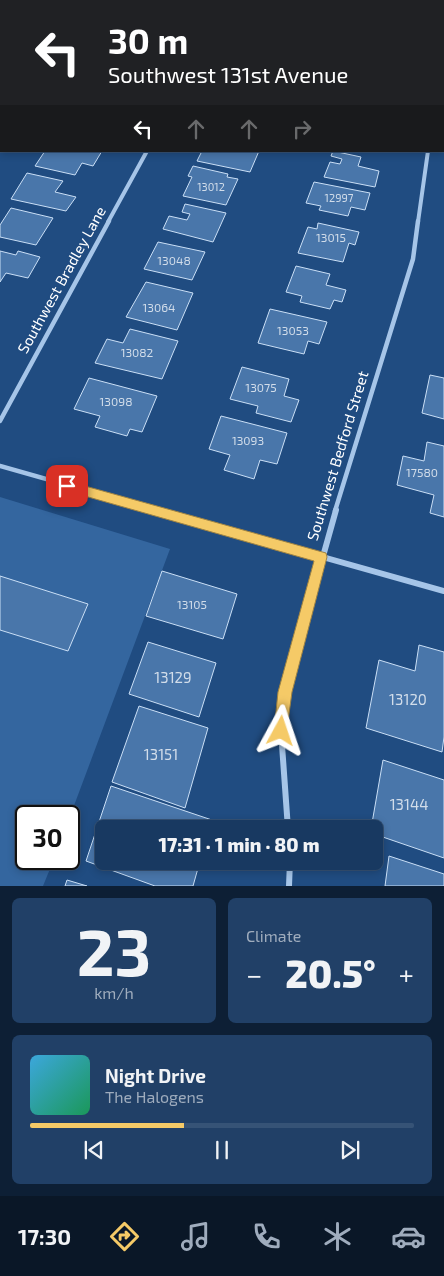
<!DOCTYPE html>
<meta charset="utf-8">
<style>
body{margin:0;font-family:"Exo 2",sans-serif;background:#214067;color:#f1f3f6;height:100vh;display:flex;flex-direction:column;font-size:19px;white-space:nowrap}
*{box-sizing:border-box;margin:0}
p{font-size:16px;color:#9facbd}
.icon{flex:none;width:28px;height:28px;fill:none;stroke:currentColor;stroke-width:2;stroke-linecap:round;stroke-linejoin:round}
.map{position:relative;height:886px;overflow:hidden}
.panel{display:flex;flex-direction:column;gap:12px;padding:12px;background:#0d1f35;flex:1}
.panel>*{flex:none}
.guide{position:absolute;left:0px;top:0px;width:445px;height:152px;box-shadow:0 2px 8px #0003,0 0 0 1px #365376;background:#202124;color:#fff;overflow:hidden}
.speed{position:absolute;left:15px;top:805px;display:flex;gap:10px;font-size:25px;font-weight:700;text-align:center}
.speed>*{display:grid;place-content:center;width:65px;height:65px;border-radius:50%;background:#183961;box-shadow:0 2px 8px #0003,0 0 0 1px #365376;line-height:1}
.speed .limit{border:2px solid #111;border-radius:8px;background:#fff;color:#111}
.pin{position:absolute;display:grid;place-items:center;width:42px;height:42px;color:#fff;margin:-21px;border-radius:10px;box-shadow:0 2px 8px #0006}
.me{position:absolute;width:55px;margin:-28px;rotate:5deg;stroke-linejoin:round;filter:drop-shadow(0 0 4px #0008)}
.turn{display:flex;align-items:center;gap:18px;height:105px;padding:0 25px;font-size:22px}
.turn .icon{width:65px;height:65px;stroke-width:2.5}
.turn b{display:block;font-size:35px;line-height:42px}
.lanes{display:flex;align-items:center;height:48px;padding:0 25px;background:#0003;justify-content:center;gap:25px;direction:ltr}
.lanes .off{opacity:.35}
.big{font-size:38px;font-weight:800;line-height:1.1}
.panel .tile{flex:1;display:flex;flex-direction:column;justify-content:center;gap:8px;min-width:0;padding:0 18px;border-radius:8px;background:#214067}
.panel .dial{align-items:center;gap:0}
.dial b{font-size:65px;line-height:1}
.song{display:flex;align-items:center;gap:15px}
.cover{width:60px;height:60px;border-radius:8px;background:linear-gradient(135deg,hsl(200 70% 55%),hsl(150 70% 35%))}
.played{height:5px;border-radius:2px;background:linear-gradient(90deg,#f5ca67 40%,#365376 40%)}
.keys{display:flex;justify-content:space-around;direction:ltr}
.heat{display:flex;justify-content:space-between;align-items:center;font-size:28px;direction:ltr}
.panel .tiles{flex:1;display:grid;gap:12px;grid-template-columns:1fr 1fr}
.tile:last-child{grid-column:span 2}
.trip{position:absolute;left:95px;top:820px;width:288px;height:50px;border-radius:8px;background:#183961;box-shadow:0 2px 8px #0003,0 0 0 1px #365376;font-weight:800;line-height:50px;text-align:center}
.dock{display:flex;height:80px;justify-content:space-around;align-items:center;background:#0a1727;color:#9facbd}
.dock .icon{width:35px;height:35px}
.dock .selected{color:#f5ca67}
.dock b{font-size:22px;color:#f1f3f6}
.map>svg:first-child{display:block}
.green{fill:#34669f}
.building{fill:#4976aa;stroke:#cadff6}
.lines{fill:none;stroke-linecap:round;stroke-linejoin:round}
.street-far2{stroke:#a6c5e8;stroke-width:4}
.street-far1{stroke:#a6c5e8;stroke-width:4.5}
.street{stroke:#a6c5e8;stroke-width:6}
.route{fill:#f5ca67;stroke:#9f8343}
.labels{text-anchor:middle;stroke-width:4;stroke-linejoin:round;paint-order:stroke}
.far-number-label{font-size:11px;fill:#d2ddea}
.number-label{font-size:12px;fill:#d2ddea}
.street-label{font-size:15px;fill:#fff;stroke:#204c81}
.near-number-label{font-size:15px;fill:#d2ddea}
</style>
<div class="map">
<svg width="444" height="886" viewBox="0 0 444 886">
<rect width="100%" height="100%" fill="#204c81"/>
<path class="green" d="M0,497l170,52 -101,270v-3h-43v43h28l-11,27h-43z"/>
<path class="building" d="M45,151h57l-9,15 -11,-3 -7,12 -40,-9z
M202,151h57l-9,21 -53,-11z
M333,151l28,6 -3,9 21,5 -4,16 -51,-10 6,-15 10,2 2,-5 -11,-3z
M193,166l35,8 -1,3 11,2 -12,26 -43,-9 9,-19 -4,-1z
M27,173l36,8 -8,11 21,5 -10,14 -55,-12z
M314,182l56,11 -5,17 -14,-3 -3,9 -29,-6 2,-4 -15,-3z
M185,204l41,9 -13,29 -50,-13 6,-13 18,4 3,-6 -8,-2z
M11,208l42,10 -17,27 -36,-8v-12z
M318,223l41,9 -4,13 -6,-2 -6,19 -45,-9 10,-26 9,2z
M158,242l47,10 -13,28 -48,-11z
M0,251l16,4 2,-4 22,6 -12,21 -22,-5 -6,9z
M296,266l34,8 -4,11 20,5 -4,12 -8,-2 -4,9 -30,-7 2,-6 -16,-4z
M146,282l47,11 -16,37 -51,-13z
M270,309l57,13 -8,22 -11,-3 -4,13 -46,-11z
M130,329l48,12 -16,38 -67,-16 12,-24 16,4z
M242,367l47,12 -5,17 15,4 -8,22 -35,-9 2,-7 -28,-7z
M430,375l14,3v41l-22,-6z
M89,378l68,18 -15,36 -12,-3 -3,7 -32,-9 5,-11 -26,-7z
M221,416l66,17 -10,31 -17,-4 -6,19 -30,-9 6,-15 -21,-6z
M427,442l17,4v71l-14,-4 4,-18 -37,-10 6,-29 21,5z
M162,571l75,23 -14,45 -77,-23z
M0,576l88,28 -20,47 -68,-21z
M148,642l68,21 -17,54 -70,-23z
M419,645l25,7v85l-2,15 -76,-24 13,-68 36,11z
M139,706l69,22 -23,80 -73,-26z
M383,760l61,20v78l-70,-24v-5h-3z
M111,786l101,34 -3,9h-105v32h96l-7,25h-38l-69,-25z
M389,856l55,18v12h-59z
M67,880l20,6h-22z"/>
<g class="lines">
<path class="street-far2" d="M444,27v2
M108,222l39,-71
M418,222l10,-71"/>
<path class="street-far1" d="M0,421l109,-200
M0,466l159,45
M335,511l78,-252 5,-38"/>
<path class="street" d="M155,510l289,81
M288,829l-7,-98 4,-39 51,-182
M289,886l1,-25"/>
</g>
<path class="route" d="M67,481l259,72 1,4 -35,135 -6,44 -5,2 -5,-2 -2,-5 4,-39 36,-131 -247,-70 -5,-1 -1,-4 1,-4z"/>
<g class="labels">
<g class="far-number-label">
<text x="211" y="191">13012</text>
<text x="339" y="202">12997</text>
</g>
<g class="number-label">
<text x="331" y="242">13015</text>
<text x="174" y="265">13048</text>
<text x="159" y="312">13064</text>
<text x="293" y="335">13053</text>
<text x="137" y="357">13082</text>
<text x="261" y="392">13075</text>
<text x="116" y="406">13098</text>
<text x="248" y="445">13093</text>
<text x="422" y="477">17580</text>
<text x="192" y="609">13105</text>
</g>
<g class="street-label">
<text transform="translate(62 280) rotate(-61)" y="5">Southwest Bradley Lane</text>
<text transform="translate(338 456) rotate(-73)" y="5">Southwest Bedford Street</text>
</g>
<g class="near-number-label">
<text x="173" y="683">13129</text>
<text x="408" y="705">13120</text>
<text x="161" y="760">13151</text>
<text x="409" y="810">13144</text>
</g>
</g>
</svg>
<div class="speed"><div class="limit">30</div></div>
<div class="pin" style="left:67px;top:486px;background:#d93025"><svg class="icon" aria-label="arrive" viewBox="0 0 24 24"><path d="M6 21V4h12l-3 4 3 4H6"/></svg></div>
<svg class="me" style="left:281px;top:731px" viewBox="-20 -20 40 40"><path d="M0-17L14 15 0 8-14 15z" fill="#f5ca67" stroke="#fff" stroke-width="4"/></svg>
<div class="trip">17:31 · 1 min · 80 m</div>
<div class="guide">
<div class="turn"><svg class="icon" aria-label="left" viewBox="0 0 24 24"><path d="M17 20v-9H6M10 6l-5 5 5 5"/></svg><div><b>30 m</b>Southwest 131st Avenue</div></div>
<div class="lanes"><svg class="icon" aria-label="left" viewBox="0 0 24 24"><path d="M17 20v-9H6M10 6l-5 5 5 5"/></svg><svg class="icon off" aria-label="ahead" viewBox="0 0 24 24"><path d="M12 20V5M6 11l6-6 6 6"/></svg><svg class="icon off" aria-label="ahead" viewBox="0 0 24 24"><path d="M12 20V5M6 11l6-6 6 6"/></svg><svg class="icon off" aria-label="right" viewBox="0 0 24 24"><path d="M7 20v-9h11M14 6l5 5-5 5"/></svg></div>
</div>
</div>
<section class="panel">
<div class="tiles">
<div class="tile dial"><b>23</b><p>km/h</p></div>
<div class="tile"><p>Climate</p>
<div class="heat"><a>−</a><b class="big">20.5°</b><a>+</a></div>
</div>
<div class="tile">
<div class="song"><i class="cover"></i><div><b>Night Drive</b><p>The Halogens</p></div></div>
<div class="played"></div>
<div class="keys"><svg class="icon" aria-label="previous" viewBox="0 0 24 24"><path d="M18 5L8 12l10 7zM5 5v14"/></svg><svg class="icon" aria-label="pause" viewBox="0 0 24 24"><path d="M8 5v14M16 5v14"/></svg><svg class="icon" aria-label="next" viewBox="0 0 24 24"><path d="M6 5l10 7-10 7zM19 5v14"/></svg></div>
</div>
</div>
</section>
<nav class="dock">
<b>17:30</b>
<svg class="icon selected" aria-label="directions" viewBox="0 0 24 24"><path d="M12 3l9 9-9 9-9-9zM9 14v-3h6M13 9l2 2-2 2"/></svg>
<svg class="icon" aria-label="music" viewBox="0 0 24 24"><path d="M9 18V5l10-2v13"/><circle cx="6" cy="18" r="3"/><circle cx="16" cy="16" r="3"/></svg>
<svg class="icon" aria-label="phone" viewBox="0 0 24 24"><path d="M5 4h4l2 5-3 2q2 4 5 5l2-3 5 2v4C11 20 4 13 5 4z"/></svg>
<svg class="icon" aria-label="climate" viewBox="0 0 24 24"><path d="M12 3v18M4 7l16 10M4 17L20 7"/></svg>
<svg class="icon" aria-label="car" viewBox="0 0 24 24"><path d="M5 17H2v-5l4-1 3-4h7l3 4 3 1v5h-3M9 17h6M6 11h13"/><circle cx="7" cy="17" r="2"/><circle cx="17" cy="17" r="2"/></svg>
</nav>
